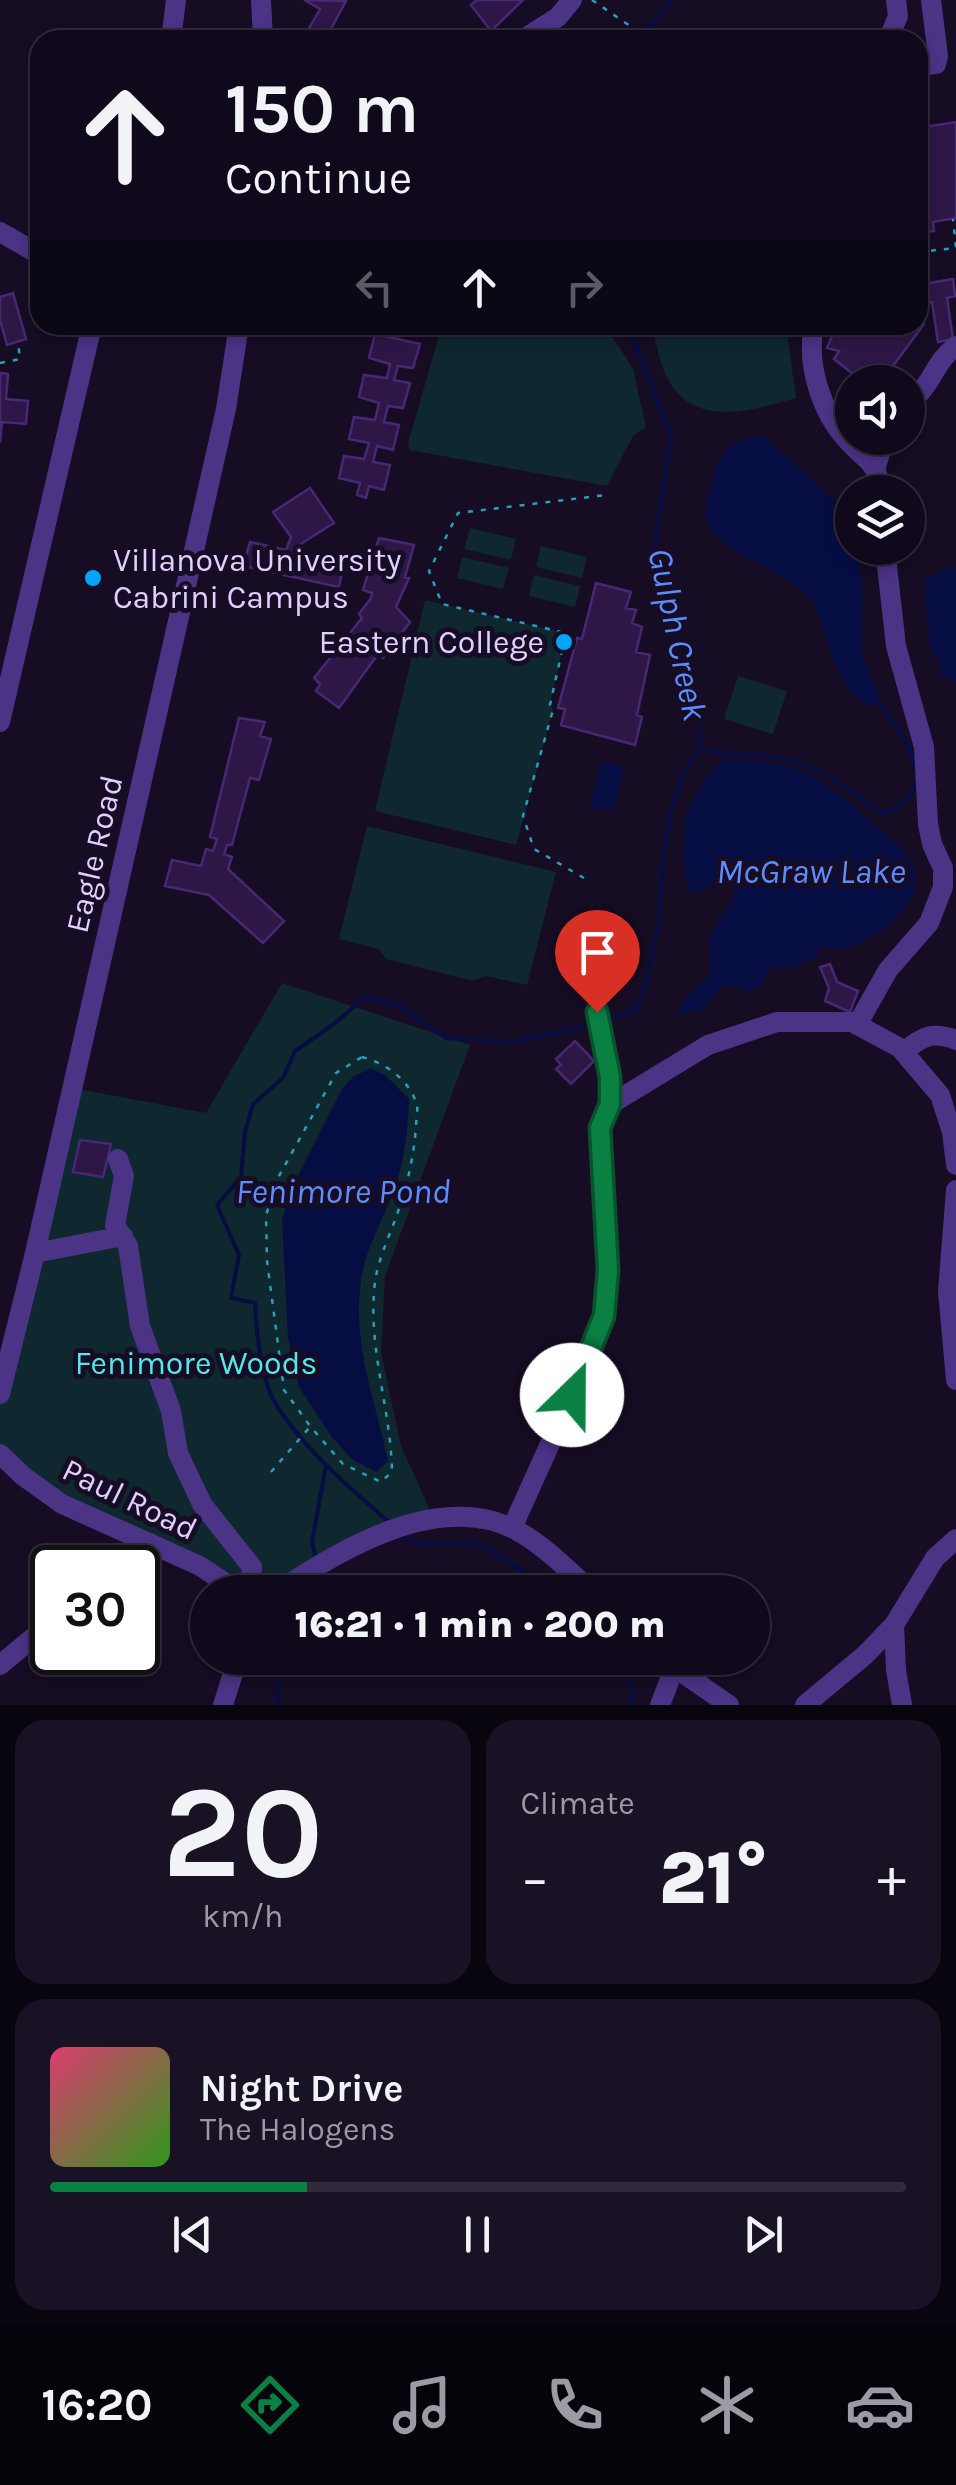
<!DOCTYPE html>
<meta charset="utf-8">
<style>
body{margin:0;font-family:Karla,sans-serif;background:#191224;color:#f1f3f6;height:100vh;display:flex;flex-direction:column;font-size:38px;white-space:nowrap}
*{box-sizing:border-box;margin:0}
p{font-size:32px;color:#9c9aa3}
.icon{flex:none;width:55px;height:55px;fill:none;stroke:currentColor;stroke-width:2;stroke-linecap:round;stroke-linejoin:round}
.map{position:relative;height:1705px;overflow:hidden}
.sheet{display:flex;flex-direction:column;gap:15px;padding:15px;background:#09050f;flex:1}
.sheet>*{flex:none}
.hud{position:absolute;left:30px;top:30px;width:898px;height:305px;border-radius:30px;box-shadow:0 5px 15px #0003,0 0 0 2px #302a3a;background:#10091b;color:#f1f3f6;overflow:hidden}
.tools{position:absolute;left:835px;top:365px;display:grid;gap:20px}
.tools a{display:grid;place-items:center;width:90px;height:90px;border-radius:50%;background:#10091b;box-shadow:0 5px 15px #0003,0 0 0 2px #302a3a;font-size:50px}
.speed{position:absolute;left:30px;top:1545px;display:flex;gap:20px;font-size:50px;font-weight:700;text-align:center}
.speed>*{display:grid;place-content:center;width:130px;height:130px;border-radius:50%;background:#10091b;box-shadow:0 5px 15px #0003,0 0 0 2px #302a3a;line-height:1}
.speed .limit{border:5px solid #111;border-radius:15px;background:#fff;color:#111}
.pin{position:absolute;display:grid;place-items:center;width:85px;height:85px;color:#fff;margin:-102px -42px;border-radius:50% 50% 50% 0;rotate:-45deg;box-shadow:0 0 10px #0007}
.pin .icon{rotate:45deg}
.me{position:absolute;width:110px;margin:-55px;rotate:23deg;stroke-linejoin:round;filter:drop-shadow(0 0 8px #0008)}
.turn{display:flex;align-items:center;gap:35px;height:210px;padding:0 30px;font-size:45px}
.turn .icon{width:130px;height:130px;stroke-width:2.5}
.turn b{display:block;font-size:70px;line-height:85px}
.lanes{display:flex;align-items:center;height:95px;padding:0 30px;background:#0003;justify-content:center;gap:50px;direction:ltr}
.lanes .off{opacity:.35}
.big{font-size:75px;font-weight:800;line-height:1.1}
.sheet .card{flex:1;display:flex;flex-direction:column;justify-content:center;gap:15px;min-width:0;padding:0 35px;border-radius:30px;background:#191224}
.sheet .dial{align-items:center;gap:0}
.dial b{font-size:130px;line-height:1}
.song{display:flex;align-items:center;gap:30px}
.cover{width:120px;height:120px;border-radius:15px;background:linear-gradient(135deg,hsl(340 70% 55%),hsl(110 70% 35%))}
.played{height:10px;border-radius:5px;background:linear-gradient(90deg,#0b8043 30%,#302a3a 30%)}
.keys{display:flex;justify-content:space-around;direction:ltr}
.heat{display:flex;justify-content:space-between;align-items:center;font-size:55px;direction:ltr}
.sheet .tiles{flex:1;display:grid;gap:15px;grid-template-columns:1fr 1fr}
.card:last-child{grid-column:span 2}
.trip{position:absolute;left:190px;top:1575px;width:580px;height:100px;border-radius:50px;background:#10091b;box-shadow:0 5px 15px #0003,0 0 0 2px #302a3a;font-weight:800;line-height:100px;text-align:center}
.tabs{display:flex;height:160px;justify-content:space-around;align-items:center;background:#06040b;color:#9c9aa3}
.tabs .icon{width:70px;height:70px}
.tabs .on{color:#0b8043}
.tabs b{font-size:45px;color:#f1f3f6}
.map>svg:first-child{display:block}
.green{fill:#0f272e}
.water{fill:#060d43}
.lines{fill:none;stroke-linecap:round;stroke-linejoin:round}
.stream{stroke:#060d43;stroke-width:4}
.building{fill:#2c1746;stroke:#492774;stroke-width:2.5}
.path{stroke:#25a1bd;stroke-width:2.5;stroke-dasharray:5 8;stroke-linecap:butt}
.minor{stroke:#4b3386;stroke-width:20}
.route-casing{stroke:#07532c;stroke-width:25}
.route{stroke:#0b8043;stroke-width:18}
.poi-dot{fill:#00a4fa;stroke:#160c24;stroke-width:4}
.labels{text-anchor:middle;stroke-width:10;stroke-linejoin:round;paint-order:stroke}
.poi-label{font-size:32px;fill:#e0cfff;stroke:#160c24;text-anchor:start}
.street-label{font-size:32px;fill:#e0cfff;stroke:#160c24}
.park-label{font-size:32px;fill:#51e8e7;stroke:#160c24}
.water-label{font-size:35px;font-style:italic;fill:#5d8cff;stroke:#160c24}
</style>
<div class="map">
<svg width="956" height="1705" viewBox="0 0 956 1705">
<rect width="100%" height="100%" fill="#160c24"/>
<path class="green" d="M442,325h163l28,44 13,58 -13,9 -26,50 -197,-36 -2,-7z
M651,325h135l10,73c-47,13 -107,33 -132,-27 -6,-14 -8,-31 -13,-46z
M470,528l46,11 -5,21 -47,-11z
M541,546l46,11 -5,21 -46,-11z
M462,557l47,11 -6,21 -46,-11z
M534,575l46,11 -5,21 -46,-11z
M425,600l141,33 -16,72 3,6 -37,134 -141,-34z
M738,676l49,15 -14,43 -49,-15z
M367,826l189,46 -29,113 -42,-9 -12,5 -87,-22 -7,-10 -40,-10z
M282,983l188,62 -85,231 -4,76 20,94 33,73 -157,73h-45l-126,-66 -106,-72v-62l73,-304 133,25z"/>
<path class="water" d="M762,435l57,51 15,16 13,22 16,59 -1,72 18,43 -8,8c-41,-17 -40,-68 -59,-102 -21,-38 -104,-47 -107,-92 -1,-12 5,-25 8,-37 7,-27 22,-36 48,-40z
M949,566l7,5v115l-4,-7 -11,-3 -1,-13 -8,-11 -3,-15 -5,-56z
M723,760c25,1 53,1 77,11 25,10 42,26 63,44 17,15 45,32 51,56 8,37 -36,66 -65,77 -10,4 -20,-2 -30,0l-1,8 -21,10 -28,2 -9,20 -15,3 -8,-5 -14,-1 -21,25 -25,4 5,-12 28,-27v-39l26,-43c-9,-23 -24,-9 -38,-1l-8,-2c-5,-10 -5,-20 -6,-31 -3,-49 7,-63 39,-99z
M601,761l23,6 -11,45 -23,-5z
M371,1068l15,8 23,23c-1,36 -6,72 -21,106 -9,22 -20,41 -25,65 -14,67 12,128 25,191l-12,11 -23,-12 -21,-23 -33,-50 -11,-49 -6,-119 17,-45 43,-85 11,-12z"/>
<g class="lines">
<path class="stream" d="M636,40l37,-40
M874,697c18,21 36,45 42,73
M700,750c26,5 52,4 78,8 39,5 72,33 103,55 21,-3 29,-14 36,-34
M605,1022l32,-13 10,-30 12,-58 4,-65 8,-44 12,-39 17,-23v-30l-46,-169 17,-115 -43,-111
M391,1524c-41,-36 -89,-76 -117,-123 -13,-23 -18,-72 -19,-98l-24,-5 8,-43 -22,-50 24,-28 4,-45 8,-28 30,-26 12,-27 39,-27 32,-28 35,11 45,31 67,4 78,-17
M401,1534l8,8 74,3 71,47
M316,1560l-4,-18 14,-76
M303,1592l16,-14v-4
M623,1658l11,37 -4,10
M278,1705l-1,-20 12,-27"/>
</g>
<path class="building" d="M304,0l42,1 -21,39 -22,-1 17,-30z
M477,0h46l-32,31 -20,-26z
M956,122v96l-23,4 1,9 -8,1 -1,-9 -7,1v-96z
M953,279l2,17 -8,2 6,41 -15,3 -6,-40 -11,2 -3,-19z
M13,293l13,46 -19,6 -7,-25v-23z
M918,320l6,4 -43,58h-18l-29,-23 5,-8 -12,-3 10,-23h81z
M375,334l45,10 -7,24 -15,-2 -4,14 16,3 -7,25 -15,-2 -4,16 15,3 -6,25 -16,-4 -4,16 17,3 -6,25 -15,-4 -3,12 -9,-3 3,-12 -21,-5 5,-22 20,3 5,-16 -20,-4 5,-22 21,3 4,-17 -20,-6 5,-22 23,3 3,-14 -21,-6z
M0,373l8,1 -2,25 22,2 -2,23 -24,-2 -2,21z
M310,488l24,35 -32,20 -4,9 46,11 -5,24 -96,-21 7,-24 36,8 5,-13 -18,-25z
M379,538l35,7 -9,32 4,1 -13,29 14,15 -27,36 -5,-4 -39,54 -23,-17 4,-7 -6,-6 48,-60 -3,-4 12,-16 1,-5 -9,-3z
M596,583l35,9 -5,16 10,2 -4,13 10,4 -6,25 14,3 -13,60 5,2 -7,28 -74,-20 4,-16 -7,-1 19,-70 5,1z
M239,718l26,4 -5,14 11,3 -12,41 -9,-2 -18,67h-5l-3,9 8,3 -4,12 56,52 -21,22 -54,-48 -44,-9 7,-26 29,6 5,-17 7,2 4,-12 -7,-2z
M830,964l7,18 21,9 -8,21 -25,-11 4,-13 -9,-21z
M575,1041l19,20 -23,23 -15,-15 5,-4 -5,-6z
M80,1140l31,4 -8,33 -30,-5z"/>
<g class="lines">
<path class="path" d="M592,0l44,30 2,10
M918,252l38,-4 -3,-29
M0,363l20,-4 -2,-17
M584,878l-50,-29 -11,-33 30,-106 -3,-5 16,-72 -124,-29 -13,-33 29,-58 148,-18
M362,1057c23,6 47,22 55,48 1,6 -1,16 -1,22 -2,26 -7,51 -15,75 -8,28 -22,52 -26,80 -8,66 16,126 17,190l-11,10 -38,-18 -33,-38 -26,-36 -17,-129 -1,-46 13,-39 57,-103z
M271,1472l38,-44"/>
<path class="minor" d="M261,0l2,40
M171,40l5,-40
M522,40l36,-23 14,-17
M888,40l10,-24 -2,-16
M918,67l18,-3 2,-8 -7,-56
M0,232l40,23
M814,325c-8,39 7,88 35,117 19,21 28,19 32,50
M908,403c25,-17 25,-40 48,-57
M876,466l9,-28
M0,722l92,-397
M857,1025l31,-55 41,-47 14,-36v-19l-11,-24 -4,-20 -4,-77 -28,-101 -11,-98
M904,1052c18,-16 29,-21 52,-12
M611,1104l97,-59 69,-23h75l48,26 40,47 12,37 4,33
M118,1159l6,17 -9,49 13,21 12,80 31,85 7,42 24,51 50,63 -2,25
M956,1190l-8,101 8,89
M35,1253l88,-17
M0,1394l35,-141 191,-844 13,-84
M0,1454l23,22 39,28 138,62 39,26
M512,1528l75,-166 17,-46 4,-46 -8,-142 11,-24 -1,-27 -13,-65
M134,1568l16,-25
M277,1592c62,-42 160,-101 237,-63 29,15 54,41 78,63
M894,1625l2,45 6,35
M661,1658l68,47
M0,1665l52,-43
M223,1705l15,-47
M660,1705l14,-36
M805,1705l60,-50 29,-30 41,-67 21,-19"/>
</g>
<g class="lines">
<g class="route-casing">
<path id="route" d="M572,1395l32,-79 4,-46 -8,-142 10,-24v-27l-13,-65"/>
</g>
<use href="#route" class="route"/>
</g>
<g class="poi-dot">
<circle cx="93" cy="578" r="10"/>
<circle cx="564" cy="642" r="10"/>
</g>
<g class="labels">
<g class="poi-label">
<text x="113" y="571">Villanova University<tspan x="113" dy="37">Cabrini Campus</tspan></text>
<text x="544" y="653" text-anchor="end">Eastern College</text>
</g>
<g class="street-label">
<text transform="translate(94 854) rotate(-77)" y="11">Eagle Road</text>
<text transform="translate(130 1499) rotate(26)" y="11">Paul Road</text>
</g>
<g class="park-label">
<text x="196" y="1374">Fenimore Woods</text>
</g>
<g class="water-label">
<text transform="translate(678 634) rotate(78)" y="12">Gulph Creek</text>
<text x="811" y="883">McGraw Lake</text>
<text x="343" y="1203">Fenimore Pond</text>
</g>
</g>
</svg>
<div class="tools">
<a><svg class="icon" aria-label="sound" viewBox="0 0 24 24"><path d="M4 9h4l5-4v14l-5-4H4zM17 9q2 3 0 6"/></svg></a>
<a><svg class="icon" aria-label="layers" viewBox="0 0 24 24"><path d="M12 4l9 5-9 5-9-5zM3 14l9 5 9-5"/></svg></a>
</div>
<div class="speed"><div class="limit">30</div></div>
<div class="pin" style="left:597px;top:1012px;background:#d93025"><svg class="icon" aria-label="arrive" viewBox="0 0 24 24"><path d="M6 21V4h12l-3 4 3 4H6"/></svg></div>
<svg class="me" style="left:572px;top:1395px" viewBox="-20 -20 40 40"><circle r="19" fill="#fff"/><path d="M0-13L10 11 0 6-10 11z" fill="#0b8043"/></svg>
<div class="trip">16:21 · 1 min · 200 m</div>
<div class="hud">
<div class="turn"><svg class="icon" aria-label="ahead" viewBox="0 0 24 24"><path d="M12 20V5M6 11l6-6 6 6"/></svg><div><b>150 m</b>Continue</div></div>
<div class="lanes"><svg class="icon off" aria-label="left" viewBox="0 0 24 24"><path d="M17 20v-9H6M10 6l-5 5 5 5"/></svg><svg class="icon" aria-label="ahead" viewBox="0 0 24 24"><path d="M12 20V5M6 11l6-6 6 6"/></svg><svg class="icon off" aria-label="right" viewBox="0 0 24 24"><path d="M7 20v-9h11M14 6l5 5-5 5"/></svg></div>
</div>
</div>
<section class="sheet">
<div class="tiles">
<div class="card dial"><b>20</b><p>km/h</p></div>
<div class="card"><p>Climate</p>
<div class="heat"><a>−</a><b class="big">21°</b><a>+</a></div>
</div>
<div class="card">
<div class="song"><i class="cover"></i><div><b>Night Drive</b><p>The Halogens</p></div></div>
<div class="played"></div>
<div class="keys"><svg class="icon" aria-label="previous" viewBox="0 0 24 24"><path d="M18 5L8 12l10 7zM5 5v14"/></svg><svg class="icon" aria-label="pause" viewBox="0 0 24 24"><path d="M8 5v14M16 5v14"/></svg><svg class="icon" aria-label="next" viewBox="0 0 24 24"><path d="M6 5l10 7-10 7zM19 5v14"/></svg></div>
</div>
</div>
</section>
<nav class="tabs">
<b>16:20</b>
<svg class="icon on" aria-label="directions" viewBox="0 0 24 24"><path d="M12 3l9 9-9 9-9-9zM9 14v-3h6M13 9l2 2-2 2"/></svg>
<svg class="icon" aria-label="music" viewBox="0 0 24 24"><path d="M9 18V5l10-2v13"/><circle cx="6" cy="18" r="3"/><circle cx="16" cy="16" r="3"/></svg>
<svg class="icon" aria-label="phone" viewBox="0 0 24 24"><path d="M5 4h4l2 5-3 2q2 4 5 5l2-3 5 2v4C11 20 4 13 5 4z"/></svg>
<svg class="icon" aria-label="climate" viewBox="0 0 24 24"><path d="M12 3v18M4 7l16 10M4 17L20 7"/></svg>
<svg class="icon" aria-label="car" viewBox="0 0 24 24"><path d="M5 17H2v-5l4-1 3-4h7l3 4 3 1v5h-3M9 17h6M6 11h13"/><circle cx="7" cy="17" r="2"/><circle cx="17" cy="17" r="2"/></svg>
</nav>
